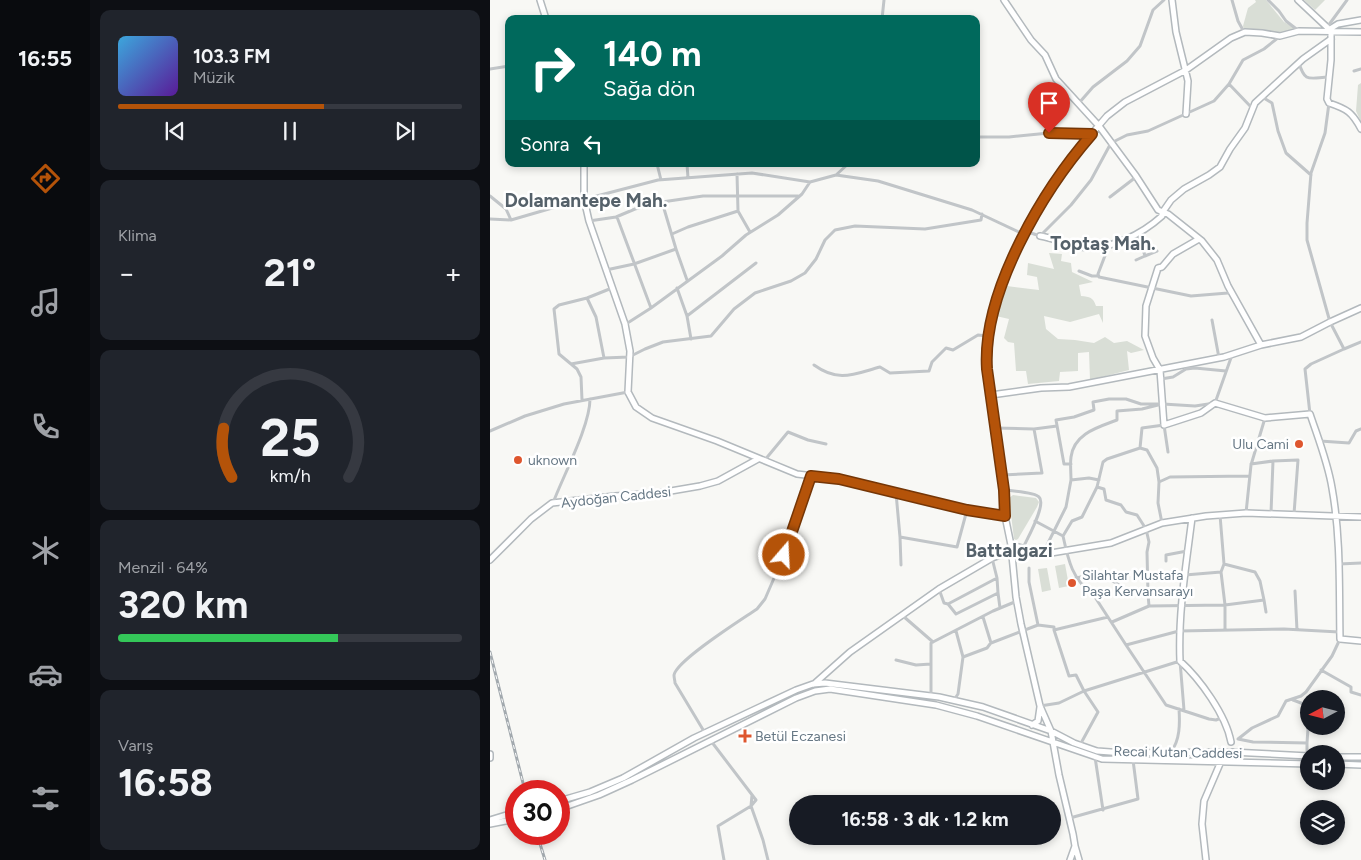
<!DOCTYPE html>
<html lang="tr">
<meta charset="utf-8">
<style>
body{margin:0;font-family:Figtree,sans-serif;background:#20242c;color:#f1f3f6;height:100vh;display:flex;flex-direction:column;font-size:19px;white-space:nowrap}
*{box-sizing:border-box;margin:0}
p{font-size:16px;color:#9ea1a6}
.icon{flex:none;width:28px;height:28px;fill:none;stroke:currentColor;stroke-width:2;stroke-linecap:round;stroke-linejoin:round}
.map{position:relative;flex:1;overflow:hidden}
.details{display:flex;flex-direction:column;gap:10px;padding:10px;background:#0d0f14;width:400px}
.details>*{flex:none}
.hud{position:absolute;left:15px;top:15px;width:475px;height:152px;border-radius:10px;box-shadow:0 2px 8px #0003;background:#00695c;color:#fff;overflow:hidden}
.needle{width:32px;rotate:263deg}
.tools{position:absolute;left:810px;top:690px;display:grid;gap:10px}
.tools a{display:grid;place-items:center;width:45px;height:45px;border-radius:50%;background:#171b24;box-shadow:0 2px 8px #0003;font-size:25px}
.speed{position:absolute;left:15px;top:780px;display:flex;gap:10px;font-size:25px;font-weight:700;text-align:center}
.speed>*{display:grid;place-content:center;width:65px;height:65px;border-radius:50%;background:#171b24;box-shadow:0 2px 8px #0003;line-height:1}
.speed .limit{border:8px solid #d22;background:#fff;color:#111}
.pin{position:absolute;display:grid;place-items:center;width:42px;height:42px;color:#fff;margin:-51px -21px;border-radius:50% 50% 50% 0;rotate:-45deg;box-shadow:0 0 5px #0007}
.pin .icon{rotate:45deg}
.me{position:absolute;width:55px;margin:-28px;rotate:19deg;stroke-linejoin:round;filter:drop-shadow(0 0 4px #0008)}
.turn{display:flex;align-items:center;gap:18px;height:105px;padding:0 15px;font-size:22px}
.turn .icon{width:65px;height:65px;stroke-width:2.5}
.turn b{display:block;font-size:35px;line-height:42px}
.then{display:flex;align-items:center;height:48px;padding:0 15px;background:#0003;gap:10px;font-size:19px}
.big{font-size:38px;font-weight:700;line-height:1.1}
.details .card{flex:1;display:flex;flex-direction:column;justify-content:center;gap:8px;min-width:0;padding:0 18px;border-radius:10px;background:#20242c}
.details .dial{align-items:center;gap:0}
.dial svg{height:130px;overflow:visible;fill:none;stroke:#363941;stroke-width:7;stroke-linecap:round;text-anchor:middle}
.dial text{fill:#f1f3f6;stroke:none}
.song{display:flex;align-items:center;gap:15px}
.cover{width:60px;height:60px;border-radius:8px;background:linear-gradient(135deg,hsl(200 70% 55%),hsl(270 70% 35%))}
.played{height:5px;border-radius:2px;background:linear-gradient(90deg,#b45309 60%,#363941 60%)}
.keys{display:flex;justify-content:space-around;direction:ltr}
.heat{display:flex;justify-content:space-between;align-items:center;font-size:28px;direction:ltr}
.charge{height:8px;border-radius:4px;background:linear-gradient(90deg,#34c759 64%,#363941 0)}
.trip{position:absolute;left:299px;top:795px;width:272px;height:50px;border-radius:25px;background:#171b24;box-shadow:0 2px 8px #0003;font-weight:700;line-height:50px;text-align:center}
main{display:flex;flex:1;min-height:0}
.menu{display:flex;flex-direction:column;width:90px;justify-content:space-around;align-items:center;background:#090b0e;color:#9ea1a6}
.menu .icon{width:35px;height:35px}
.menu .selected{color:#b45309}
.menu b{font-size:22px;color:#f1f3f6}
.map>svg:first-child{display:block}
.green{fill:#d9ded6}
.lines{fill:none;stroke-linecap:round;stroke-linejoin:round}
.secondary-casing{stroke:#b3b9bd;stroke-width:8}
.street{stroke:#c1c5c8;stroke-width:3}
.secondary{stroke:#fff;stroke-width:5}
.rail-casing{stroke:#a2a9ae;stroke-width:3}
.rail{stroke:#fff;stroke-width:1;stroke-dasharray:4;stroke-linecap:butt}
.route-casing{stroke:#753606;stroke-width:12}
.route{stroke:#b45309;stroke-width:9}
.poi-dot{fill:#de562e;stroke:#fff;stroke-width:2}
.labels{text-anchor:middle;stroke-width:5;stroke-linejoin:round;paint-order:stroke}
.poi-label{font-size:14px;fill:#677885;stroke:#fff;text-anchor:start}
.street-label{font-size:14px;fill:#677885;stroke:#fff}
.district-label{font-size:19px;font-weight:bold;fill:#55616a;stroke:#fff}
</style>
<main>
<nav class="menu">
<b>16:55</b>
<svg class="icon selected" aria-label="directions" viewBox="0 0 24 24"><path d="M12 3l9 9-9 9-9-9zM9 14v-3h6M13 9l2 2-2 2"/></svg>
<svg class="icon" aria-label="music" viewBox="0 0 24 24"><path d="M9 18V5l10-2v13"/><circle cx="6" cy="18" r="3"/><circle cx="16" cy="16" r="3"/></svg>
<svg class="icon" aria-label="phone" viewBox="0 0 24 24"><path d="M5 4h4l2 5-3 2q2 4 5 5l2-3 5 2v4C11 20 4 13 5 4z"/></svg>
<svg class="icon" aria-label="climate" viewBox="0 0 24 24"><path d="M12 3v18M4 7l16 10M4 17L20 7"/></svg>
<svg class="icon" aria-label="car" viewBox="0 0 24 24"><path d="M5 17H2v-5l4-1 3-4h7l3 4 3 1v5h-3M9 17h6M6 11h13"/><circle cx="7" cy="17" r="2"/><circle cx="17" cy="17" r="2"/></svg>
<svg class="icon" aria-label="filters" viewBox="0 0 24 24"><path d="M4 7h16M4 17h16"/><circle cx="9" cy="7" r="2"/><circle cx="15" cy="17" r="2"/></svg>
</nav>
<section class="details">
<div class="card">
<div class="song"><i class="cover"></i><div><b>103.3 FM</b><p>Müzik</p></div></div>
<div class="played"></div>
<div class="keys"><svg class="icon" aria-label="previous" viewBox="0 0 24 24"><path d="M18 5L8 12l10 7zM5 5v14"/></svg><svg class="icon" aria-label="pause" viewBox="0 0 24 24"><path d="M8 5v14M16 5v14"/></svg><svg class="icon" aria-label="next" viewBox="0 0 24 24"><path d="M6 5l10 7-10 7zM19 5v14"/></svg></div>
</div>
<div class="card"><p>Klima</p>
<div class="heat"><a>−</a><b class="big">21°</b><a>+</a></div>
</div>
<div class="card dial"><svg viewBox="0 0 100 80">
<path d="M14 69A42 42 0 1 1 86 69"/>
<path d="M14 69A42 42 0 0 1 9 39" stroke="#b45309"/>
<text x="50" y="56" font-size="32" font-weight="700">25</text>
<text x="50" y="72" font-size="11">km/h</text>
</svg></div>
<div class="card"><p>Menzil · 64%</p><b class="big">320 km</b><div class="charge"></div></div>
<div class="card"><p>Varış</p><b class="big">16:58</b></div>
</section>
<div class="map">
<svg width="871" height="860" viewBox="0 0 871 860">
<rect width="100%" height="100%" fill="#f8f8f5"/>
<path class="green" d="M765,0h11l18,22 14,8 -18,6 -35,-4 -2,-6 5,-18 8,-6z
M814,0h21l-10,10z
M871,83v39l-5,-11 2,-26z
M559,253l13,1 -1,7 10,2 1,9 21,10 -14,3 2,11c9,1 12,1 15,10h7v17l-4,-9 -29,8 -26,-6 2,13 12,10 17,1 19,3 11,-6 9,6 13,-2 17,9 -13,3 -4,-2 2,19 -39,10 -1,-28 -11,1v18l-18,1 -1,9 -31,3 -2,-13h-10l-2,-28 -6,-1 -4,-4 5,-19 -13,-3 11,-30 32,4 -2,-13 -10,-2 1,-12 26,6z
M523,495l23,3 3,4 -2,5 -19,32 -2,1 -2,-1 -5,-41z
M575,564l4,22 -10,2 -4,-22z
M557,568l4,22 -9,2 -4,-23z"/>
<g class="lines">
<g class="secondary-casing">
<path id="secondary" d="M50,0l6,19
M514,0l27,40 14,15 11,24 43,47 37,50 22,34 10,4 34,27 15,19 11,26 33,59
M682,0l4,32 12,49 -2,33
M808,0l33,31v29l-4,39 2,4c18,6 23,9 32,26
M840,29l8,-5 23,-4
M94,164v35l5,22 36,103 5,27 -2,41 8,15 16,11 65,23 80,33 42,5 128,31 38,6
M550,236c14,2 28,9 41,11 29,4 61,-13 81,-31v-3l9,-13 13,-11 25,-14 11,-8 10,-18 15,-21 10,-25 48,-44 28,-20
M709,239l-26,15 -11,13 -4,1 -12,38 -1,30 8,22 7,12 4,55 37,-12 14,-10 50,15 45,-4c8,24 18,49 22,74 9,50 7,101 8,151l21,2
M501,395l50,-7 28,-1 155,-30 37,-12 40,-8 29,-15 31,-14
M702,518c-6,48 -14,95 -12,143 20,18 46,54 51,81
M0,560l41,-41 21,-16 63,-7 44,-3 41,-7 18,-5 40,-22
M324,684l36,-32 89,-63 53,-31 14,-5 5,-8 34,9 66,-11 51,-20 44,-7 40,-3 115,4
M542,725l6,-4 2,-14
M0,754v4
M846,757h25
M846,764l25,1
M69,801l31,-9 33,-14 71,-40 102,-48 17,-6 12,-1 114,14 44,10 68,24 23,12 23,8 27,2 107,-1 78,4
M69,809l40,-14 33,-15 164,-82 19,-7 15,-2 106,16 41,11 125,43 207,5
M0,820l26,-8
M0,824l26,-5
M585,846l4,14
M580,860l5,-14 -2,-12 -14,-59 -8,-44 -11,-25 -19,-82 -5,-27 -5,-52 -6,-29 -1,-26 -16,-107 -2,-29 4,-33 9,-27 24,-60 31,-51 22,-31 31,-36 18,-14 61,-32 45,-32 14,-6 17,1 18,3 19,-5 62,1
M716,860l-4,-36 2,-23 21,-49"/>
</g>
<path class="street" d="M742,0l6,21 6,11
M778,0l11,11 7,10 13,10
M392,19l2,-19
M838,26l19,-26
M809,63c6,20 10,15 30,14
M0,69l19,-3
M864,71l7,-2
M739,84l23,24
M772,97l10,6 6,28 8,22 25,22
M589,103l14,-16 34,-26 13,-15 13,-36 11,-10
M839,103l-4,30 -14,40 -4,50v17l23,82 14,27 17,-7
M486,137h33l40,-4 43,1
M167,164l4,16
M197,164l1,14
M247,174l1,37 12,21
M346,175l12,-11
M0,196l16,13 5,11
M620,197l26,-20
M127,217l34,91
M0,219l21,1 55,-16 92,-24 94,-7 58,9 26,-7 42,6 94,29 51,24 8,-1 9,3 31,-31 20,-25 20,-37 16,-8 21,-4 66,-30 15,-17 14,-24 21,-11 15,-12
M99,221l27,-4 19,-8 27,-7 41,-6h95
M182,234l16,-7 50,-16
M616,246v7l-8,21 1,3 92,19 37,-3 3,-3
M186,249l11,31
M655,256l12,-5
M646,260l9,-4 -7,-23
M116,270l28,-6 42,-15 -14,-47
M589,271l13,5h6
M187,288l10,28 4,23
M197,316l69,-53
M722,320l7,38
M136,324l25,-16 71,-52 24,-21 32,-20 24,-21 8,-12
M114,358l25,-1 16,-8 18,-7 48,-6 23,-27 21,-16 36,-12 14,-8 11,-14 9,-19 10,-10 20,-4 70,3 56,-9 1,-6
M81,364l33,-6 -8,-41 -9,-19
M324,365c25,18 40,9 66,2l10,6 39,-2 3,-9 14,-14 7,2 25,-15 10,1
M671,379l12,-2 13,-8 9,-1 31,3
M92,400l-1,-23 -4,-8 -18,-15 -5,-45 5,-4 28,-7 25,-10
M673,404l32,2 20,-3 17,-48
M820,414l-5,-45 6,-5 33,-15
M505,428l39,1 8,44 -40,2
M544,429l23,-3
M0,431l35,-15 39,-12 64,-12
M830,441l29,2 7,-12 5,-2
M650,448l2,-20 22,-3 4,27
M274,461l24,-29 20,8 18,4
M783,461l25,-1 -4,54
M581,464h-7l-8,-44 18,-3 20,-7 -1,-8 16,-3h17l15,5h21l-20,5 -25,2v9c-18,7 -43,13 -46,37 -1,7 0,16 0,23l18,-2 10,2
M761,464l22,-3 -2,52
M514,490c8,1 31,2 35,7 8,7 -12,42 -16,51
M406,493l4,44 57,10 10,-37
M63,503c10,-27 37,-77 37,-104
M756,513l5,-48 14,-47
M545,521l28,15c5,23 9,44 30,58l33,51 53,-14 105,-2 55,3
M672,523l-4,-20 1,-21 11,-5 79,-1
M573,536l9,-15 10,-4 15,-30 6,-25 4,-3 33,-11 7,2 10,18 2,14
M410,537l1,28
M553,553l23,-46 5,-27
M502,558l5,20 -49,26 8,10 42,-21 2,15
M676,561v-6l21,-4
M849,564l22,-1
M539,568v14l9,43
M731,572l4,33v25
M695,575l36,-3 3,-8 -4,-49
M507,578l1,15
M586,578l24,-5 30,19 18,2 -1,-42 2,-10 -3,-13 -9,-14 -11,-3 -5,-7 -15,-5 -2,-11 -7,-2
M449,589l5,14 4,1
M805,591l2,39
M658,594l1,12 76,-1 39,-5 -4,-19 -5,-9 -31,-8
M774,600l2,12
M413,616l30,26
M493,617l8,26 47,-18 16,2v3
M622,622l37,-16
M636,645l40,60 43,14 7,1 5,-2
M473,657l24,-9 3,-4
M406,660l20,5 15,-1
M831,670l30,17v5l10,3
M441,696v-53l62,-32 24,-10
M464,700l4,-6 5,-37 -7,-26
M803,700l16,6
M550,706l19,-3 25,-12 -8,-16 -7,1 -15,-46 54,-13
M215,733l-30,-50c0,-2 -1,-5 -1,-8 3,-15 67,-55 83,-66l8,-10 19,-44 27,-79
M221,741l45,59 -5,6 -33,20 6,34
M817,743l2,-29
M590,745l18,-33 -14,-21 96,-30 4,49
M681,752c9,-12 9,-28 8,-43
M817,755v-12l-54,-1 -15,-3 14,-11 26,-12 8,-15 15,-5 5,-4 26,-36 8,-17
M605,757l8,53
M262,795l-1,11 12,34 5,20
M580,818l68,-19 -5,-39"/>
<use href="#secondary" class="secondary"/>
<g class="rail-casing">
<path id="rail" d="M0,652l35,139
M47,834l8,26"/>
</g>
<use href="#rail" class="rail"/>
</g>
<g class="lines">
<g class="route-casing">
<path id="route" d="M294,555l27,-79 28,3 128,31 38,6 -1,-26 -17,-121c-5,-77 56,-179 105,-235l-43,-1"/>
</g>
<use href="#route" class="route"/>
</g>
<g class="poi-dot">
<circle cx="809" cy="444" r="5"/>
<circle cx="28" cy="460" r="5"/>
<circle cx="582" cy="583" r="5"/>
<path d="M252.5 728.5h5v5h5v5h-5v5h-5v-5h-5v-5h5z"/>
</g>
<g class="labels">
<g class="poi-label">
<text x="799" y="449" text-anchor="end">Ulu Cami</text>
<text x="38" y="465">uknown</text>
<text x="592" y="580">Silahtar Mustafa<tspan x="592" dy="16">Paşa Kervansarayı</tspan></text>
<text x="265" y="741">Betül Eczanesi</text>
</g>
<g class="street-label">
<text transform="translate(126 497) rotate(-6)" y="5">Aydoğan Caddesi</text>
<text transform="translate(688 752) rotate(1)" y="5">Recai Kutan Caddesi</text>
</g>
<g class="district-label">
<text x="96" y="207">Dolamantepe Mah.</text>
<text x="613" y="250">Toptaş Mah.</text>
<text x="519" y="557">Battalgazi</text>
</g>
</g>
</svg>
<div class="tools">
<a><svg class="needle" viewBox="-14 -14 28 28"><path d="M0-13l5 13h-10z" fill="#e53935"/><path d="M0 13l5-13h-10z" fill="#9ea1a6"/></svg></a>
<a><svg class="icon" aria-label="sound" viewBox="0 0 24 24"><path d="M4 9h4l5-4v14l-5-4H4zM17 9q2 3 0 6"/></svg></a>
<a><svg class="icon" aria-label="layers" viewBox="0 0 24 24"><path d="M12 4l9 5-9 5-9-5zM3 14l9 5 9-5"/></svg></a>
</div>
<div class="speed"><div class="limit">30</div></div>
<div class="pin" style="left:559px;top:133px;background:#d93025"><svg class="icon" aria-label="arrive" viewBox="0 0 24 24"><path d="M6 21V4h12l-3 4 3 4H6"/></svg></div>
<svg class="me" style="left:294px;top:555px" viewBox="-20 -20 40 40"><circle r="17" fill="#b45309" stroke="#fff" stroke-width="3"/><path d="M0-11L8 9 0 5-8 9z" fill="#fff"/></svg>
<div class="trip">16:58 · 3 dk · 1.2 km</div>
<div class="hud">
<div class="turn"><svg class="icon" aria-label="right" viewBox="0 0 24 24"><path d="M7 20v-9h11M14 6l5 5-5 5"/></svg><div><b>140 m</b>Sağa dön</div></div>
<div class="then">Sonra<svg class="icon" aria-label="left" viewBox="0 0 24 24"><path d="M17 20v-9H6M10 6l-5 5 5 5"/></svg></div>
</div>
</div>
</main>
